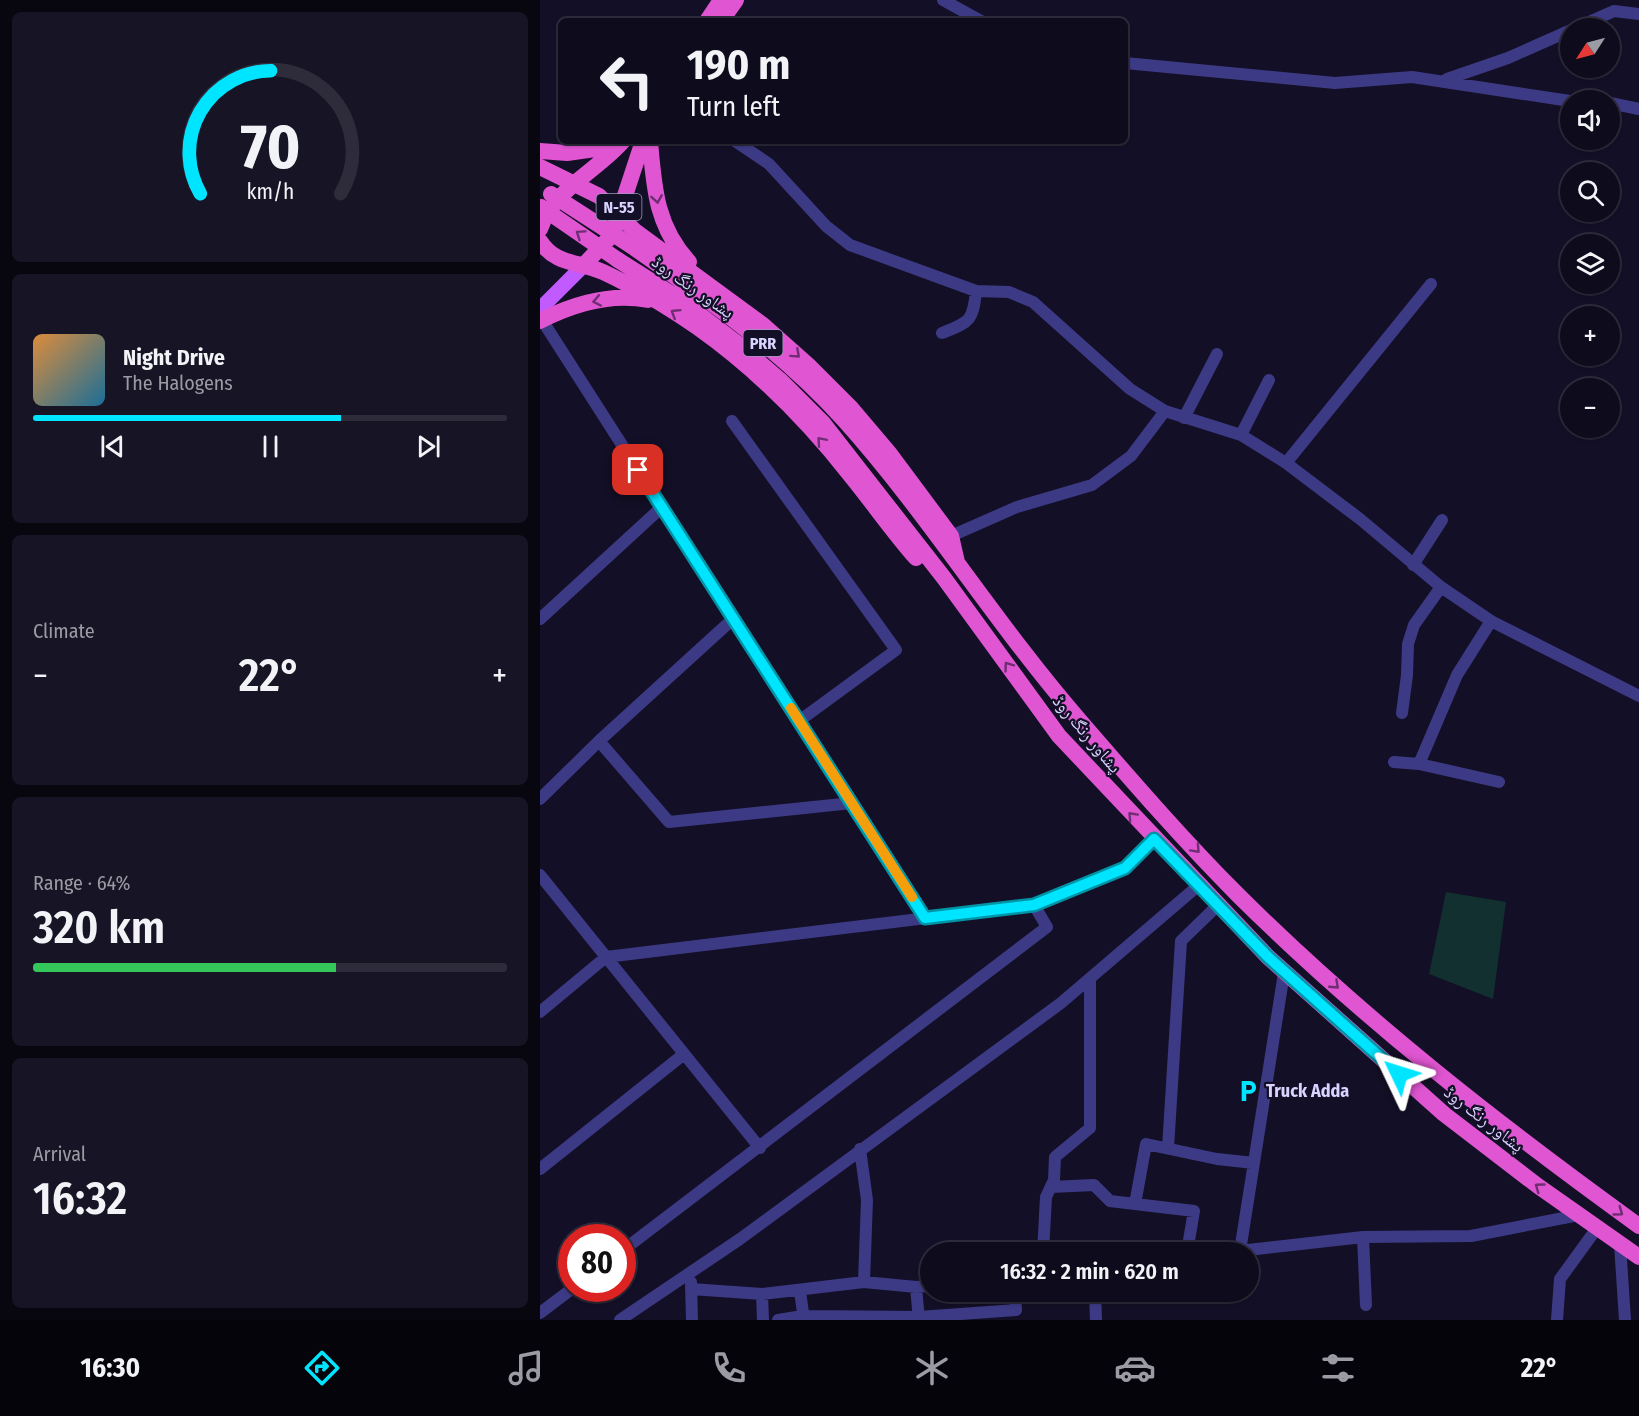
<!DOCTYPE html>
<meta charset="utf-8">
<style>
body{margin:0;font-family:"Fira Sans Condensed","Noto Naskh Arabic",sans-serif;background:#171425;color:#f1f3f6;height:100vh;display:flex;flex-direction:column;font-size:22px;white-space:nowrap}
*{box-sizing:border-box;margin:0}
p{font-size:20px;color:#9b9ba3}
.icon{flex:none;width:33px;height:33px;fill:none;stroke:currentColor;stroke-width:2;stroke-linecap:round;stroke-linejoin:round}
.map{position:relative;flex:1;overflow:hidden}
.details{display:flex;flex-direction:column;gap:12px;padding:12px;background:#08060f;width:540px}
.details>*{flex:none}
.banner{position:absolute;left:18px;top:18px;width:570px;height:126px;border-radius:9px;box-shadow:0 2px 4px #0004,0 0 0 2px #2e2b3b;background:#0e0b1c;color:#f1f3f6;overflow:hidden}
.needle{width:39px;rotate:234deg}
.controls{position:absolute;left:1020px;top:18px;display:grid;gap:12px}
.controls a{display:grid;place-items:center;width:60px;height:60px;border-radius:50%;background:#0e0b1c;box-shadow:0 2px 4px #0004,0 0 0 2px #2e2b3b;font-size:30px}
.speed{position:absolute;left:18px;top:1224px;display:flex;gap:12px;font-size:30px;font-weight:700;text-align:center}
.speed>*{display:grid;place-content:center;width:78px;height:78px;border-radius:50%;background:#0e0b1c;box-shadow:0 2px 4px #0004,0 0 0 2px #2e2b3b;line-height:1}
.speed .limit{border:9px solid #d22;background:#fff;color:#111}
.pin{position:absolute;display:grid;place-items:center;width:51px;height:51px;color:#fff;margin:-26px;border-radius:12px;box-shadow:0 3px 9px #0006}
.me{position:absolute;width:66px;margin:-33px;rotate:311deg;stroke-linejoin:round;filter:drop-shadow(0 0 4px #0008)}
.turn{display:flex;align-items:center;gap:21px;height:126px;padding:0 30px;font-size:27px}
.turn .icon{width:78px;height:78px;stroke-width:2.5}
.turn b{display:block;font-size:42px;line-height:51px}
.big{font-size:45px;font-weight:600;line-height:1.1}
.details .widget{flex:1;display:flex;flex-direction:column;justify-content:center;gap:9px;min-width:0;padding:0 21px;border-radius:9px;background:#171425}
.details .dial{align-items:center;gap:0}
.dial svg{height:156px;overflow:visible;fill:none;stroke:#2e2b3b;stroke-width:7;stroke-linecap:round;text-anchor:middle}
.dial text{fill:#f1f3f6;stroke:none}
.song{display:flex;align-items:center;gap:18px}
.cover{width:72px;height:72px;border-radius:9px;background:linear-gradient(135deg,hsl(30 70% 55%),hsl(200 70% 35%))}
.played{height:6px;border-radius:3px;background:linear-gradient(90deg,#00e5ff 65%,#2e2b3b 65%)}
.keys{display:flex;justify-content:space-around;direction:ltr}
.heat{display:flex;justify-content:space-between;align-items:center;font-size:33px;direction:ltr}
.charge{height:9px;border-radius:4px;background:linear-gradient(90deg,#34c759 64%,#2e2b3b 0)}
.trip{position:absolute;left:380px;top:1242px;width:339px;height:60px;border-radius:30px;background:#0e0b1c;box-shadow:0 2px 4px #0004,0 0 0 2px #2e2b3b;font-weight:600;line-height:60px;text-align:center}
.tab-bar{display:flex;height:96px;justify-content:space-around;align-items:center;background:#06040b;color:#9b9ba3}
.tab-bar .icon{width:42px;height:42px}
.tab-bar .selected{color:#00e5ff}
.tab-bar b{font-size:27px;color:#f1f3f6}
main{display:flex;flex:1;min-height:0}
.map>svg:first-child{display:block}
.green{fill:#12302f}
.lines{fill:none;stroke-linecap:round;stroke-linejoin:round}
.minor{stroke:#3d3a85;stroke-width:12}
.primary{stroke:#c25bff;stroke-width:15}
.trunk{stroke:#e055d1;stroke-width:16}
.trunk-bridge{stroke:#e055d1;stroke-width:16}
.oneway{stroke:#6f2e73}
.route-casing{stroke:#0095a6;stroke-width:15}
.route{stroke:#00e5ff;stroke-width:10}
.slow{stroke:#f59e0b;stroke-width:10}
.labels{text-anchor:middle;stroke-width:4.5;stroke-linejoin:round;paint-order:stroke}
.shield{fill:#130f26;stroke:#9e99be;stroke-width:1.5}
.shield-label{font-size:16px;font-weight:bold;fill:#d9d4ff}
.street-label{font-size:18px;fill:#d9d4ff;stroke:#130f26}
.poi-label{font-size:18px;font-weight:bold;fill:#d9d4ff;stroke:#130f26;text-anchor:start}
</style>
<main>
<section class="details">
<div class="widget dial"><svg viewBox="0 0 100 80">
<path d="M14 69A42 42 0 1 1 86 69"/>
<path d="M14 69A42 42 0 0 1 50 6" stroke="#00e5ff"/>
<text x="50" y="56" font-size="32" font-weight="700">70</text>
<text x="50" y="72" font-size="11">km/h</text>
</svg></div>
<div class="widget">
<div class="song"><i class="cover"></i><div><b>Night Drive</b><p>The Halogens</p></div></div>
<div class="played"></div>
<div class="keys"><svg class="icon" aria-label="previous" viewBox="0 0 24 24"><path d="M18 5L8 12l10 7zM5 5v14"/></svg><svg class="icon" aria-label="pause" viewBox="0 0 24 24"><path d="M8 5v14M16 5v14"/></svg><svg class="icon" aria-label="next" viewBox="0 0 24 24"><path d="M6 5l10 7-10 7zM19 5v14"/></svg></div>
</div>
<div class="widget"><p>Climate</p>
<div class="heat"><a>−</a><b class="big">22°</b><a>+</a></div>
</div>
<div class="widget"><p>Range · 64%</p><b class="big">320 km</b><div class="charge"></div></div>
<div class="widget"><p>Arrival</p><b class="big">16:32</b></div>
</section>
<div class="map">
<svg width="1099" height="1320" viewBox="0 0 1099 1320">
<rect width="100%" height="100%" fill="#130f26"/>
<path class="green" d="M906,892l60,10 -13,97 -64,-25z"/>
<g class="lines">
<path class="minor" d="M403,0l38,21
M585,63l210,20 77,-6 158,24
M907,79l61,-21 106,-47 25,3
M1070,103l29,6
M195,141l34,23 57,62 24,19 126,46 33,1 24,10 97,87 35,22 76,24 45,28 74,56 81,68 50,34 148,75
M2,320l383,598
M402,333c27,-11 31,-11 34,-42
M644,418l33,-64
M192,421l164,229 -97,71
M701,435l28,-55
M746,463l145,-179
M411,536l66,-29 75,-22 39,-29 34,-45
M873,565l29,-45
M0,619l122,-112
M951,621l-34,54 -38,89 80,18
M862,713l5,-38 1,-31 6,-19 27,-38
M59,741l70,81 183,-19
M854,762l25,2
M0,799l59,-58 135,-123
M0,875l220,273
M494,905l91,-37 29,-29
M0,1012l66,-55 428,-52 13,22 -425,324
M628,1148l13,-207 37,-36
M320,1149l7,51 -3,82 52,5 14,-1
M0,1169l144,-115
M511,1187l43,-2 16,16 84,10 -7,41
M595,1204l11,-60 71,15 37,4
M1080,1244l5,76
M700,1251l44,-278
M503,1252l3,-55 8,-17 1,-23 35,-29v-149
M690,1252l133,-15
M151,1282l1,38
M376,1287l3,33
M151,1289l71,5 102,-12
M260,1291l4,29
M555,1292l1,28
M222,1294l1,26
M826,1305l-3,-68 108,-1 108,-21
M0,1313l33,-25
M80,1320l120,-81 321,-236 138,-118
M238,1320l25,-4 116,1 97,-7 -1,-18
M1017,1320l3,-41 37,-51"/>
<path class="primary" d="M0,309l43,-43"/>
<path class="trunk" d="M167,21l14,-21
M181,21l15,-21
M110,141c4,47 6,85 39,121
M0,151l27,2 49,-7
M0,167l59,29 36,35 128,94 45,40 43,43 39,46 61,82 6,26
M0,229c14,-40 57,-58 83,-88
M0,241c16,25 39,20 63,31 32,15 65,35 94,55 58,41 110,93 154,149 22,27 42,56 65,82
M90,245c76,53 152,106 214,175 86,96 153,206 237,302 51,59 103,119 158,174 123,122 260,229 400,330
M78,260l60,38 59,45 43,37 43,43 121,155 115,158 209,221 176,157 94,72 101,71
M43,266l29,-31 31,-94
M0,321c33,-17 71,-28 108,-21"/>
<path class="trunk-bridge" d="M11,194l79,51
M1,207l77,53"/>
</g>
<defs><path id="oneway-chevron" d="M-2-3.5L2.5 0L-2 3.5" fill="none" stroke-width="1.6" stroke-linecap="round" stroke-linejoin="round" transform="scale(1.5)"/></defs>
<g class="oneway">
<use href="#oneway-chevron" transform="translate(117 199) rotate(81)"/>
<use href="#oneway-chevron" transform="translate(40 234) rotate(-146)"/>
<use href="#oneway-chevron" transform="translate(57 301) rotate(169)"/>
<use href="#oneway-chevron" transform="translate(135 313) rotate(-148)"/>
<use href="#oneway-chevron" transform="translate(256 354) rotate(42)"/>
<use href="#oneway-chevron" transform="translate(281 441) rotate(-131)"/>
<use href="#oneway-chevron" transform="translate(468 666) rotate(-126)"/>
<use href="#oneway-chevron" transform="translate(592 816) rotate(-133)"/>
<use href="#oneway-chevron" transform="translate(656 849) rotate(47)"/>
<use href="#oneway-chevron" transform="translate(795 985) rotate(43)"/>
<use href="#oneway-chevron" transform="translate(999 1187) rotate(-144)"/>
<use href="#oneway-chevron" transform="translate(1079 1212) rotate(36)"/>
</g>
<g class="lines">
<g class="route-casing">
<path id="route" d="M98,470l287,448 109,-13 91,-37 29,-29 114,118 131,117"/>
</g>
<use href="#route" class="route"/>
<path class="slow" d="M251,708l121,189"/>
</g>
<defs>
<g id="parking-bare" transform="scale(1.8)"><path d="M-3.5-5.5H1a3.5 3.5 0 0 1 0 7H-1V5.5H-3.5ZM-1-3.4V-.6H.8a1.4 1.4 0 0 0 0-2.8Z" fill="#00e5ff" stroke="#130f26" stroke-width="2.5" paint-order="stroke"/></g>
</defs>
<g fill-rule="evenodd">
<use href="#parking-bare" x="708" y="1091"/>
</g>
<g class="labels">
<g class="shield">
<rect x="56.5" y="194" width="45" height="26" rx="4.5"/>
<rect x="203.5" y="330" width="39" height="26" rx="4.5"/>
</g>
<g class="shield-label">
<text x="79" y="213">N-55</text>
<text x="223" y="349">PRR</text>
</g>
<g class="street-label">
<text transform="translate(153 287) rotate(35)" y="6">پشاور رنگ روڈ</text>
<text transform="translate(547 734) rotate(50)" y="6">پشاور رنگ روڈ</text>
<text transform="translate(944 1119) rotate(38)" y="6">پشاور رنگ روڈ</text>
</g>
<g class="poi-label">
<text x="726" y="1097">Truck Adda</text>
</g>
</g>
</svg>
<div class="controls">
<a><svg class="needle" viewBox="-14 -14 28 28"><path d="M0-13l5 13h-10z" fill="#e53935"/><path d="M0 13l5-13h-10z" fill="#9b9ba3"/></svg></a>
<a><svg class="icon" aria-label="sound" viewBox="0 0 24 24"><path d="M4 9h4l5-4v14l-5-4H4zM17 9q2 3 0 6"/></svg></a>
<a><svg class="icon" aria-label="search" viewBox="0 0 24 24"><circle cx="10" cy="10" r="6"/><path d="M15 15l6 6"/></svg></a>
<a><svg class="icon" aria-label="layers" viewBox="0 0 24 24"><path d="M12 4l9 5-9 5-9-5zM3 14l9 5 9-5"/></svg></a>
<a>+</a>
<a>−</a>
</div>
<div class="speed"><div class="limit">80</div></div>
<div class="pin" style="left:98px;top:470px;background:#d93025"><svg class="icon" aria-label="arrive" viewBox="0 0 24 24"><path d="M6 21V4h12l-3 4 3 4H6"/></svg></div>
<svg class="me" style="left:859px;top:1074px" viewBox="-20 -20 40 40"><path d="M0-17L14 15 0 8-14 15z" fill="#00e5ff" stroke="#fff" stroke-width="4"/></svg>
<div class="trip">16:32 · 2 min · 620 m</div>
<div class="banner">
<div class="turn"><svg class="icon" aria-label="left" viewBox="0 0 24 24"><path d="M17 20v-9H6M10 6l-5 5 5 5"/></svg><div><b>190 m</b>Turn left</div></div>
</div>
</div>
</main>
<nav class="tab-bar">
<b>16:30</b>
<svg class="icon selected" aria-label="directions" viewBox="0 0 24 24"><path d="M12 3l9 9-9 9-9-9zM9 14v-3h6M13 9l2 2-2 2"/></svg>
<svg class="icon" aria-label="music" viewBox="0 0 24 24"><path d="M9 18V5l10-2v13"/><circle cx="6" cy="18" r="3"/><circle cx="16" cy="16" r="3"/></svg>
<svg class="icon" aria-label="phone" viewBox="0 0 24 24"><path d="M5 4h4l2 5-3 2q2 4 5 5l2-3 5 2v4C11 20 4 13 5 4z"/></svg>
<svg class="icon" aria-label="climate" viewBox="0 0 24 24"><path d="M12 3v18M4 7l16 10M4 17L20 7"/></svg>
<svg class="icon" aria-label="car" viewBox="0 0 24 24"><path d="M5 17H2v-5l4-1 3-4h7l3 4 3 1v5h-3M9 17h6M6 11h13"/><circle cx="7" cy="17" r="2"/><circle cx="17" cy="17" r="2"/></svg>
<svg class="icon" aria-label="filters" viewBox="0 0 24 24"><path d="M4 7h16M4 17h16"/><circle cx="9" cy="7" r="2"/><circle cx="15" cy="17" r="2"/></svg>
<b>22°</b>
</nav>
